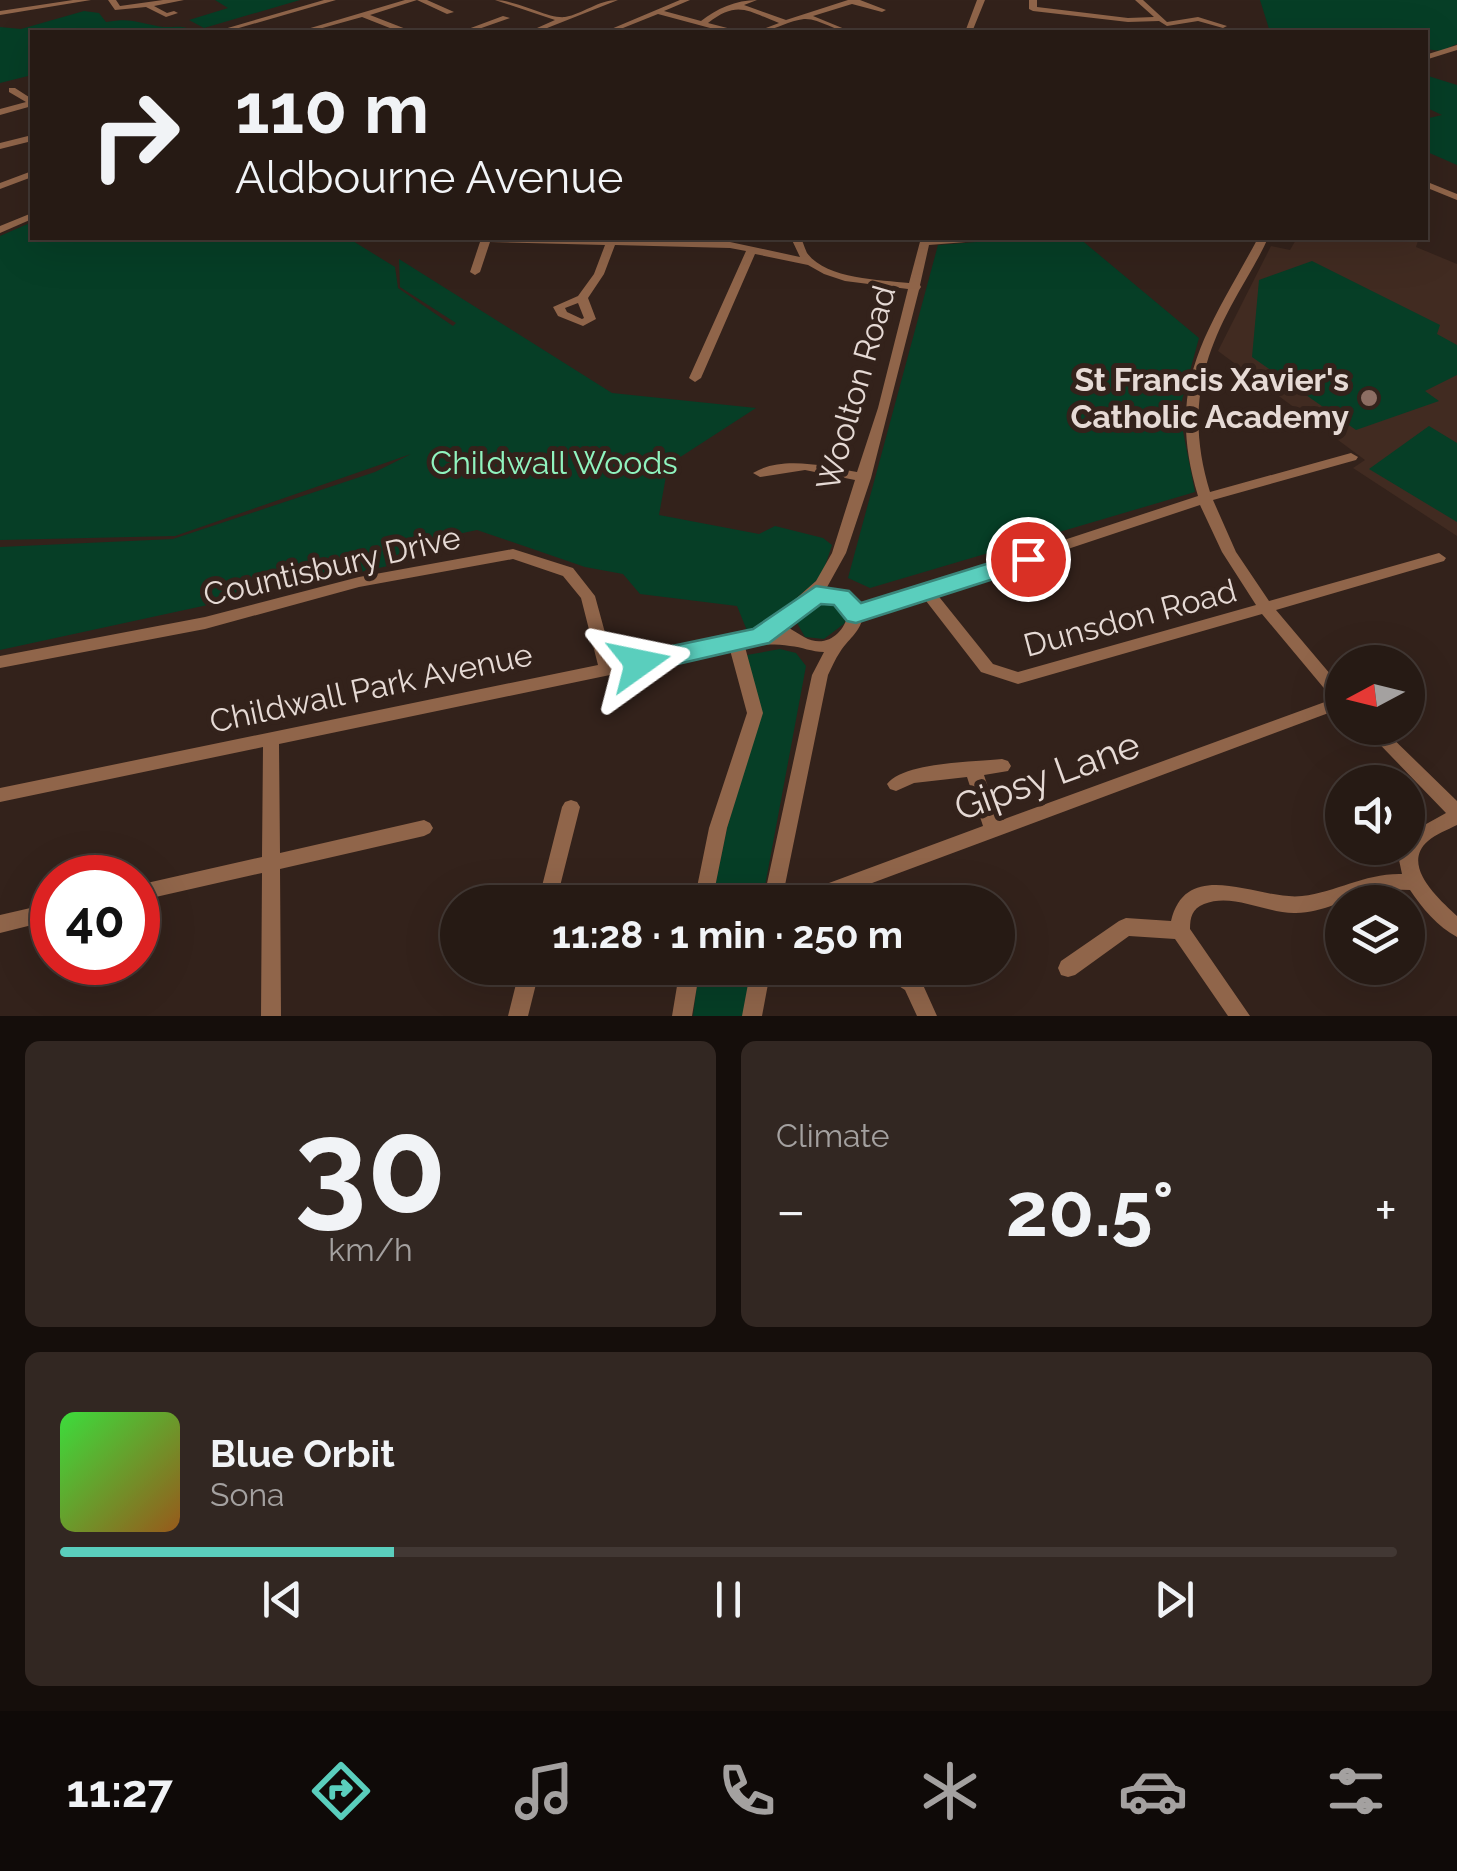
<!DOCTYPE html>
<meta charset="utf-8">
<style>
body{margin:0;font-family:Raleway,sans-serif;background:#322722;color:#f1f3f6;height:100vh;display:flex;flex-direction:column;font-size:38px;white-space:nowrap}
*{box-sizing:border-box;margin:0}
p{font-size:32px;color:#a4a1a0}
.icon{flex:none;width:55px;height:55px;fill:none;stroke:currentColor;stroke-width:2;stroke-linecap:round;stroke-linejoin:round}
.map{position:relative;height:1016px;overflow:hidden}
.side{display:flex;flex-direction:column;gap:25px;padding:25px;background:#150e0b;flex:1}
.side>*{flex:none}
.banner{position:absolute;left:30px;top:30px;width:1398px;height:210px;border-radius:0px;box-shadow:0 10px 40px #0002,0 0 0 2px #423834;background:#261a14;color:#f1f3f6;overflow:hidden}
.needle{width:65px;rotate:263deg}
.fabs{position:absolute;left:1325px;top:645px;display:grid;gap:20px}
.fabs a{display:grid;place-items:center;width:100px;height:100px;border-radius:50%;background:#261a14;box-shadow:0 10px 40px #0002,0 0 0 2px #423834;font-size:50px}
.speed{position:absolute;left:30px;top:855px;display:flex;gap:20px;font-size:50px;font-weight:700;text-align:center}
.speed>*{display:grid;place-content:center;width:130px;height:130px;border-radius:50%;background:#261a14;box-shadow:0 10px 40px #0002,0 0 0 2px #423834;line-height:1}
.speed .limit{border:15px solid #d22;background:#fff;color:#111}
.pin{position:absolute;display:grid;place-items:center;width:85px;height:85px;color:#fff;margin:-42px;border:5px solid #fff;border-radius:50%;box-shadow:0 2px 10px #0007}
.me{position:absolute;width:110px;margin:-55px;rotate:78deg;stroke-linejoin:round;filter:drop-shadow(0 0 8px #0008)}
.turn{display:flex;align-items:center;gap:35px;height:210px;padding:0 40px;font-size:45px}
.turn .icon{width:130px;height:130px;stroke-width:2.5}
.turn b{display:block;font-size:70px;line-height:85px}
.big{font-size:75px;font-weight:700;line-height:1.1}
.side .tile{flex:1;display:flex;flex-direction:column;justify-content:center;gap:15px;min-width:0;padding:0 35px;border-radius:15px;background:#322722}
.side .dial{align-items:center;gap:0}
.dial b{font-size:130px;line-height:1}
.song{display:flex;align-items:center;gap:30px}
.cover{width:120px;height:120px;border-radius:15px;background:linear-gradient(135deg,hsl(120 70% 55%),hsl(30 70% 35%))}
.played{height:10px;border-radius:5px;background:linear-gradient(90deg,#5acebd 25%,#423834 25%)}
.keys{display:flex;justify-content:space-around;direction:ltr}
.heat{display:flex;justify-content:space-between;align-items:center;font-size:55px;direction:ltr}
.side .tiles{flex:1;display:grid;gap:25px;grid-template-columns:1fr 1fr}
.tile:last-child{grid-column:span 2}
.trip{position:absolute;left:440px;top:885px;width:575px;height:100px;border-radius:50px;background:#261a14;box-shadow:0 10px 40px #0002,0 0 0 2px #423834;font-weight:700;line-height:100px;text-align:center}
.tab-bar{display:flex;height:160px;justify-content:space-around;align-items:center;background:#0f0a08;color:#a4a1a0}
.tab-bar .icon{width:70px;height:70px}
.tab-bar .current{color:#5acebd}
.tab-bar b{font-size:45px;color:#f1f3f6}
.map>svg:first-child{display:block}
.built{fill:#412b21}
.green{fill:#063e26}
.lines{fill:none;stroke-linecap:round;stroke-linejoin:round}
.minor{fill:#90654a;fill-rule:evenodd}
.route{fill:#5acebd;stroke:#3a867b;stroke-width:2.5}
.education-dot{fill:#8d6e63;stroke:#33221b;stroke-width:4}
.labels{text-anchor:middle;stroke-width:10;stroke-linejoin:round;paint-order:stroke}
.poi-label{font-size:32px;font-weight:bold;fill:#e6dad5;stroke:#33221b;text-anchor:end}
.street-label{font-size:32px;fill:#e6dad5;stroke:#33221b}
.park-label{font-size:32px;fill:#90f4bf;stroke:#33221b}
.near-street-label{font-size:38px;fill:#e6dad5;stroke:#33221b}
</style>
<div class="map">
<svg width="1457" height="1016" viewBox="0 0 1457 1016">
<rect width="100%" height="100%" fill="#33221b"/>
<path class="built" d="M1297,238h122l-3,9 41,17v272l-104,-68 12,-8 -147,-109 53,-105 19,4z"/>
<path class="green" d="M215,0h85l-96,28 -15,-8 39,-12z
M1260,0h197v44l-16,7 -16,-2v-17h-155z
M84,11l15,2 7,9c26,-4 27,0 51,4 12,3 20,-2 34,3l-159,3v43l-32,8v-56l21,2z
M1425,75l32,10v80l-32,-14v-32l17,-4 -17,-8z
M32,222v16h316l47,29 3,21 55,38 3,-3 -56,-36 -1,-28 213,134 144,15 -88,57 -9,50 100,19 16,-8 48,12 9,7 -10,30 -46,46 -9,-3 -19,15 -11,-27 -97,-12 -17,-20 -38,-7 -108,-37 -57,12 -9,19 -411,89v-103l173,-8 202,-67 36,-18 -236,82 -175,4v-304z
M1028,238h51l120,100 -20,73 16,81 -325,96 -22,-10 90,-333z
M1312,261l128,64 -3,9 20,11v30l-32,16 14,10 -83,29 -104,-73 7,-77z
M1429,426l28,17v79l-88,-53z
M821,601l22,7 2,15 -21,16 -19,-2 -8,-14z
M780,649l16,4 10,13 -44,236h-50l15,-74 34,-115 -14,-58z
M699,968h52l-8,48h-50z"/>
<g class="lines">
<path class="minor" d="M73,0h18l-91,15v-4z
M108,0h8l4,6 43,-6h21l-30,6 13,7 7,-2 4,2 -12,4 -20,-10 -31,3z
M324,0h12l-111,32h-11z
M405,0h12l-47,15 36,14v3h-6l-38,-15 -54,15h-11z
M417,0h10l27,12 -7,2z
M495,0c22,0 53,19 70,17 18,-3 33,-17 53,-17l-81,32h-9l27,-12z
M680,0h10l-26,11 37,10c15,-12 35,-21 56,-21l-13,5 42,15 62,-20h12l26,10 -4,2 -30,-8 -39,12 39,16c-16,0 -33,-14 -48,-13 -17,2 -32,13 -49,13l24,-9c-32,-12 -41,-23 -71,0l27,7v2h-10l-67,-18 -45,18h-9z
M977,0h8l-13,32h-7z
M1029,0h8v7l91,11 26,-1 -19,-17h8l24,22 31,-5 29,9 -4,2 -25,-7 -31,5 -8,-5 -31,1 -95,-11 -4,-2z
M503,16l7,2 -40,14h-10z
M1457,45v5l-32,10v-5z
M9,88h6l17,11v7l-32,9v-6l26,-7 -17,-10z
M32,135v6l-32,8v-6z
M32,171v6l-32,12v-6z
M1425,181l32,13v6l-32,-13z
M32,213v6l-32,14v-7z
M436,238h112l182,4 70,15 -9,-19h10c1,2 5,13 6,15 19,26 73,27 102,30l12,-45h62l-5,3 -49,4 -9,40 1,2 -2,3 -48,188 -25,75 -20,36 22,6 12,12 338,-111c-34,-113 9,-163 60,-258h10c-10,23 -25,45 -37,68 -34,63 -42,117 -21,186l141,-39 7,4 -2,3 -143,40 23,52 33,49 170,-48 7,5 -2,3 -168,49 66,78v20l-521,194h-58l49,-227 12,-23c-12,0 -22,-5 -34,-6 -15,-2 -31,-2 -45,1l18,66 -36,115 -15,74h-18l15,-74 38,-115 -17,-63 -451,94 1,109 144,-33 6,3 3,5 -3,5 -6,3 -144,33 1,147h-20l1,-143 -124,28v-16l124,-28 1,-110 -263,55v-14l598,-123 -17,-67 -18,-22 -50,-17 -154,28 -154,42 -205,39v-12l205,-39 154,-40 154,-28 60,19 22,28 18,66 144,-29 59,-52 16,-28 23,-73 -50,-10 -45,7 -7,-4c28,-18 73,-7 104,-1l21,-64 30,-119 -63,-8 -21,-7 -16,-9 -53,-11 -54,124 -6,4 -6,-4 57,-127 -16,-3 -115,-3 -11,29 -16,24 8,21 -13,7 -25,-10 -5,-9 25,-11 16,-22 11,-29 -115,-3 -10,30 -5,3 -5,-3 10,-30 -39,-1zM578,303l6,15 -2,1 -15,-7 -2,-4zM1200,505l22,47 34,53 -238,67 -25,-8 -57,-71zM923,597l58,75 37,12 244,-70 71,85 -334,122 -15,-46 24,-4 3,-5 -3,-5 -6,-2c-28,3 -98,3 -115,25l3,5 6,2 18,-8 53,-6 16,49 -173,64h-26l44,-215c4,-8 7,-16 12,-23 8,-13 19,-18 23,-35zM824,600l14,2 10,12c-4,20 -23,35 -44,23 -5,-3 -10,-6 -15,-9l-5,2 -3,4h-6l36,-32z
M1364,728h18l75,73v24c-10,5 -21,9 -29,16 -28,24 11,58 29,75v21c-19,-10 -35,-29 -47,-47 -13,0 -26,-1 -39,2 -25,6 -48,21 -75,21 -29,1 -63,-21 -92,-9 -12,5 -14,13 -14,25l60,87h-22l-53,-77 -46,-3 -54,39 -7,2 -7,-2 -3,-7 3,-7 58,-40 7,-3 45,3c16,-66 88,-20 131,-25 35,-4 63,-23 100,-22l-3,-14 3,-12h6v-10l11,-10 27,-15z
M571,800l6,2 3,5 -24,95h-18l24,-95 3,-5z
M52,903v17l-52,13v-18z
M520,968h20l-12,48h-20z
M680,968h20l-8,48h-20z
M751,968h20l-9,48h-20z
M879,968h26l14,8 18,40h-20l-12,-26 -23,-15z"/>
</g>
<path class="route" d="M1028,551l9,2v12l-181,58 -9,-2 -13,-16 -13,-1 -52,39 -130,30 -13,-10 13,-10 114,-24 63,-43 33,5 12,12z"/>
<circle class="education-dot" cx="1369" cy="398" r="10"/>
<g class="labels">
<g class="poi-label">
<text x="1349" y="391">St Francis Xavier's<tspan x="1349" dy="37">Catholic Academy</tspan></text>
</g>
<g class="street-label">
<text transform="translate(856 388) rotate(-74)" y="11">Woolton Road</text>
<text transform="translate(332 566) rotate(-13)" y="11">Countisbury Drive</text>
<text transform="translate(1130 618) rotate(-15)" y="11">Dunsdon Road</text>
<text transform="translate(371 688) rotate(-12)" y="11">Childwall Park Avenue</text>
</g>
<g class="park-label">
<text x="554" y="474">Childwall Woods</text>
</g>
<g class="near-street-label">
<text transform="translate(1047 776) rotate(-20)" y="13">Gipsy Lane</text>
</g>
</g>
</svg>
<div class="fabs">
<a><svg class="needle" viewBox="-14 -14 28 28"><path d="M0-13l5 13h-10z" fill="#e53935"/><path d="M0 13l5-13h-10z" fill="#a4a1a0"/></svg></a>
<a><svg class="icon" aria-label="sound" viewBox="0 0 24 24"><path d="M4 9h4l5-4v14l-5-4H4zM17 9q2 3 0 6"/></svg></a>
<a><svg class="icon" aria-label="layers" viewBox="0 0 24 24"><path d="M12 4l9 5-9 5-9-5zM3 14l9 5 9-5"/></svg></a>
</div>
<div class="speed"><div class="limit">40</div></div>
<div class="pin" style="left:1028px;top:559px;background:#d93025"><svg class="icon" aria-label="arrive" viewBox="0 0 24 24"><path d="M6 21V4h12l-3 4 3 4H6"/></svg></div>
<svg class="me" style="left:639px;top:663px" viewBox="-20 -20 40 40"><path d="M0-17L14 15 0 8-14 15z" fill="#5acebd" stroke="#fff" stroke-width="4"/></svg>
<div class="trip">11:28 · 1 min · 250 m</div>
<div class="banner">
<div class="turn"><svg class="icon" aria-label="right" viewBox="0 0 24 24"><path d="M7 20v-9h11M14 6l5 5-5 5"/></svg><div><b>110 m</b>Aldbourne Avenue</div></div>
</div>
</div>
<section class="side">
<div class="tiles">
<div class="tile dial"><b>30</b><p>km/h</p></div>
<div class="tile"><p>Climate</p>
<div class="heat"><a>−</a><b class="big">20.5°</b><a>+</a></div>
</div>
<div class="tile">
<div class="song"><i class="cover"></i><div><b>Blue Orbit</b><p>Sona</p></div></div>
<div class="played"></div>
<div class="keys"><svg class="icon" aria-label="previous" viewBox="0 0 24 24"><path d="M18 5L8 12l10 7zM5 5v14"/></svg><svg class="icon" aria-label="pause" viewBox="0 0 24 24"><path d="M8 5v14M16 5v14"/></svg><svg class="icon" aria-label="next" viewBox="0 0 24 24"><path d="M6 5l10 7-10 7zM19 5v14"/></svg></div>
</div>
</div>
</section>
<nav class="tab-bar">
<b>11:27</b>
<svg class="icon current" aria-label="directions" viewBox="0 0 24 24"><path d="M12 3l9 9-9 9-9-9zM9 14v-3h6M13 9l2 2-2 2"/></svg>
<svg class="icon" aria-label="music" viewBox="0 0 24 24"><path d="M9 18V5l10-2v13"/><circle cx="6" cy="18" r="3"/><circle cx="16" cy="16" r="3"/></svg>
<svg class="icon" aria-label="phone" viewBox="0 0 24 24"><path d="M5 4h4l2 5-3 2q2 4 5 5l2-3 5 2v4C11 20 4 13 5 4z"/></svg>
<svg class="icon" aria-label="climate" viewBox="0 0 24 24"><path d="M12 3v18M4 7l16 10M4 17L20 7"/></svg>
<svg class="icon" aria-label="car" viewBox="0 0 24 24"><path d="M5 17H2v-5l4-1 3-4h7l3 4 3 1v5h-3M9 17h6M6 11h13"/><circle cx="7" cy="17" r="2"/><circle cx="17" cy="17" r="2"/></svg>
<svg class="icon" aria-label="filters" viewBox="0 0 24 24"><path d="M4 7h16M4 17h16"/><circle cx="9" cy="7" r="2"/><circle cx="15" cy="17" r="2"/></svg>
</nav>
